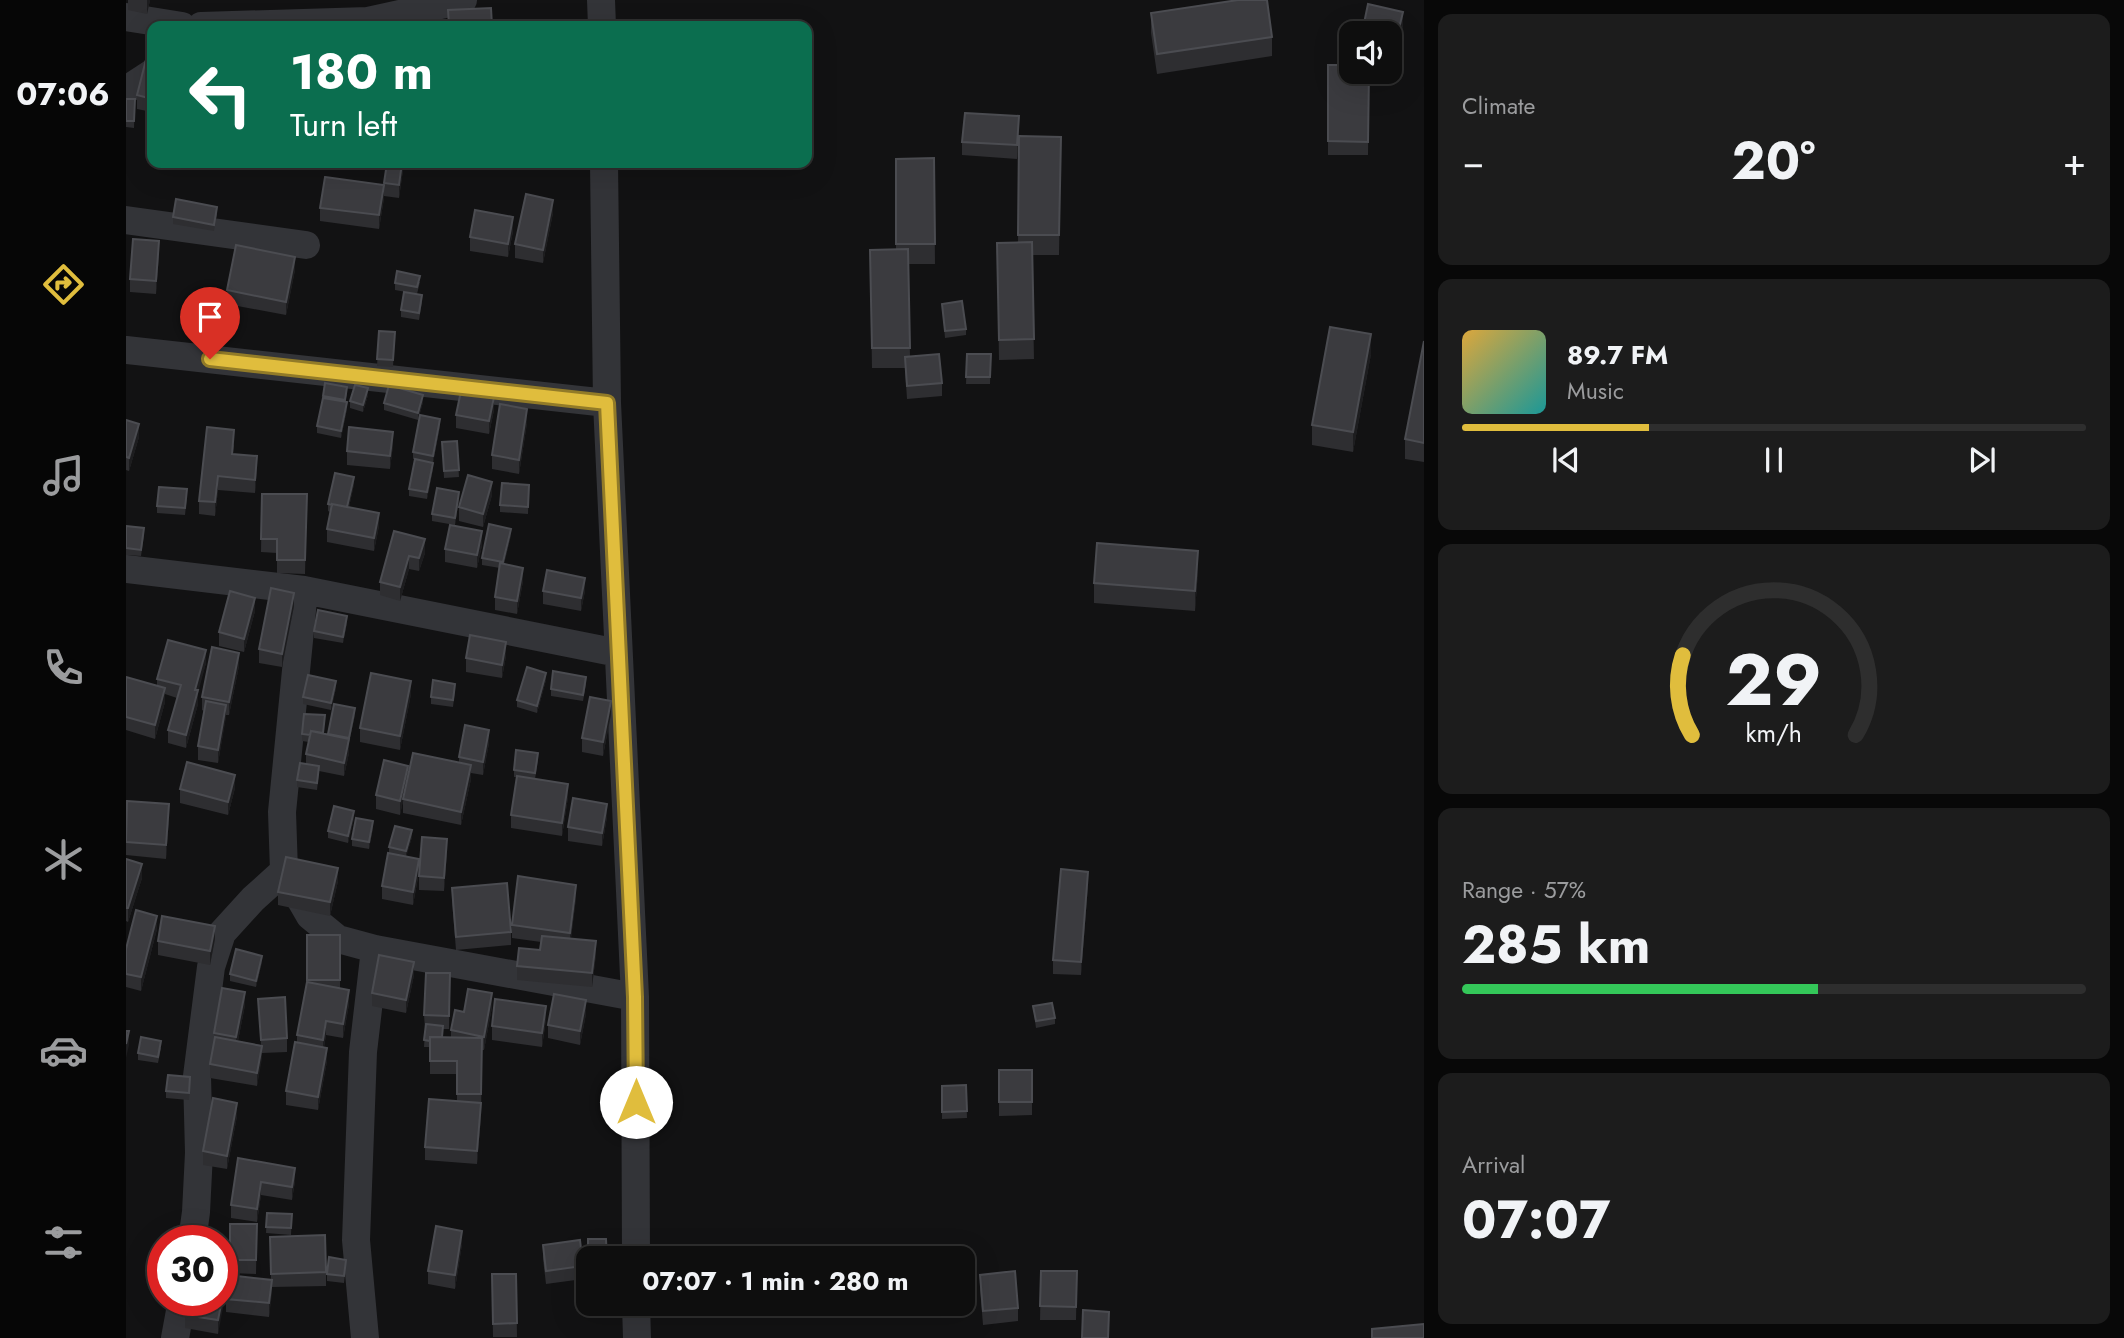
<!DOCTYPE html>
<meta charset="utf-8">
<style>
body{margin:0;font-family:Jost,sans-serif;background:#1c1c1c;color:#f1f3f6;height:100vh;display:flex;flex-direction:column;font-size:26px;white-space:nowrap}
*{box-sizing:border-box;margin:0}
p{font-size:23px;color:#9b9c9e}
.icon{flex:none;width:38px;height:38px;fill:none;stroke:currentColor;stroke-width:2;stroke-linecap:round;stroke-linejoin:round}
.map{position:relative;flex:1;overflow:hidden}
.drawer{display:flex;flex-direction:column;gap:14px;padding:14px;background:#080808;width:700px}
.drawer>*{flex:none}
.guide{position:absolute;left:21px;top:21px;width:665px;height:147px;border-radius:14px;box-shadow:0 7px 28px #0002,0 0 0 2px #2e2e2e;background:#0b6e4f;color:#fff;overflow:hidden}
.tools{position:absolute;left:1213px;top:21px;display:grid;gap:14px}
.tools a{display:grid;place-items:center;width:63px;height:63px;border-radius:14px;background:#0e0e0e;box-shadow:0 7px 28px #0002,0 0 0 2px #2e2e2e;font-size:35px}
.speed{position:absolute;left:21px;top:1225px;display:flex;gap:14px;font-size:35px;font-weight:700;text-align:center}
.speed>*{display:grid;place-content:center;width:91px;height:91px;border-radius:50%;background:#0e0e0e;box-shadow:0 7px 28px #0002,0 0 0 2px #2e2e2e;line-height:1}
.speed .limit{border:10px solid #d22;background:#fff;color:#111}
.pin{position:absolute;display:grid;place-items:center;width:60px;height:60px;color:#fff;margin:-72px -30px;border-radius:50% 50% 50% 0;rotate:-45deg;box-shadow:0 0 7px #0007}
.pin .icon{rotate:45deg}
.me{position:absolute;width:77px;margin:-38px;rotate:0deg;stroke-linejoin:round;filter:drop-shadow(0 0 5px #0008)}
.turn{display:flex;align-items:center;gap:24px;height:147px;padding:0 28px;font-size:32px}
.turn .icon{width:91px;height:91px;stroke-width:2.5}
.turn b{display:block;font-size:49px;line-height:60px}
.big{font-size:52px;font-weight:700;line-height:1.1}
.drawer .widget{flex:1;display:flex;flex-direction:column;justify-content:center;gap:10px;min-width:0;padding:0 24px;border-radius:14px;background:#1c1c1c}
.drawer .dial{align-items:center;gap:0}
.dial svg{height:182px;overflow:visible;fill:none;stroke:#2e2e2e;stroke-width:7;stroke-linecap:round;text-anchor:middle}
.dial text{fill:#f1f3f6;stroke:none}
.song{display:flex;align-items:center;gap:21px}
.cover{width:84px;height:84px;border-radius:10px;background:linear-gradient(135deg,hsl(40 70% 55%),hsl(180 70% 35%))}
.played{height:7px;border-radius:4px;background:linear-gradient(90deg,#e0bd3d 30%,#2e2e2e 30%)}
.keys{display:flex;justify-content:space-around;direction:ltr}
.heat{display:flex;justify-content:space-between;align-items:center;font-size:38px;direction:ltr}
.charge{height:10px;border-radius:5px;background:linear-gradient(90deg,#34c759 57%,#2e2e2e 0)}
.trip{position:absolute;left:450px;top:1246px;width:399px;height:70px;border-radius:14px;background:#0e0e0e;box-shadow:0 7px 28px #0002,0 0 0 2px #2e2e2e;font-weight:700;line-height:70px;text-align:center}
main{display:flex;flex:1;min-height:0}
.tabs{display:flex;flex-direction:column;width:126px;justify-content:space-around;align-items:center;background:#060606;color:#9b9c9e}
.tabs .icon{width:49px;height:49px}
.tabs .on{color:#e0bd3d}
.tabs b{font-size:32px;color:#f1f3f6}
.map>svg:first-child{display:block}
.lines{fill:none;stroke-linecap:round;stroke-linejoin:round}
.street{stroke:#333438;stroke-width:28}
.wall{fill:#2e2e31}
.shaded-wall{fill:#1d1d1f}
.building{fill:#3b3b3f;stroke:#4b4c51;stroke-width:2}
.route-casing{stroke:#927b28;stroke-width:18}
.route{stroke:#e0bd3d;stroke-width:12}
</style>
<main>
<nav class="tabs">
<b>07:06</b>
<svg class="icon on" aria-label="directions" viewBox="0 0 24 24"><path d="M12 3l9 9-9 9-9-9zM9 14v-3h6M13 9l2 2-2 2"/></svg>
<svg class="icon" aria-label="music" viewBox="0 0 24 24"><path d="M9 18V5l10-2v13"/><circle cx="6" cy="18" r="3"/><circle cx="16" cy="16" r="3"/></svg>
<svg class="icon" aria-label="phone" viewBox="0 0 24 24"><path d="M5 4h4l2 5-3 2q2 4 5 5l2-3 5 2v4C11 20 4 13 5 4z"/></svg>
<svg class="icon" aria-label="climate" viewBox="0 0 24 24"><path d="M12 3v18M4 7l16 10M4 17L20 7"/></svg>
<svg class="icon" aria-label="car" viewBox="0 0 24 24"><path d="M5 17H2v-5l4-1 3-4h7l3 4 3 1v5h-3M9 17h6M6 11h13"/><circle cx="7" cy="17" r="2"/><circle cx="17" cy="17" r="2"/></svg>
<svg class="icon" aria-label="filters" viewBox="0 0 24 24"><path d="M4 7h16M4 17h16"/><circle cx="9" cy="7" r="2"/><circle cx="15" cy="17" r="2"/></svg>
</nav>
<div class="map">
<svg width="1298" height="1338" viewBox="0 0 1298 1338">
<rect width="100%" height="100%" fill="#121213"/>
<g class="lines">
<path class="street" d="M475,0l1,26
M0,17l56,9
M75,26l167,-5 95,-21
M0,90l26,-17
M478,163l3,240 28,594 1,261
M0,220l180,25
M0,350l481,53
M0,569l178,21 314,63
M178,590l-22,222 2,59 26,45 28,23 37,10 260,48
M66,1241l4,-29 3,-59 -2,-77 14,-109 11,-34 31,-34 31,-28
M510,1304l1,34
M49,1338l7,-38
M239,1338l-9,-98 7,-188 12,-103"/>
</g>
<path class="wall" d="M2,0h22l-3,14 -19,-4z
M1025,13l121,24v19l-115,18 -6,-41z
M1277,25l-7,29 -6,-1v-20z
M26,36v76l-15,-3v-14z
M1202,65l41,7 -1,83h-40z
M0,99h9l-1,29 -8,-1z
M893,130l-2,29 -55,-4v-13z
M893,136l42,1 -2,118h-27l2,104 -35,1 -2,-117 21,-1z
M808,158l1,106h-27l2,92 32,27v13l-35,3 -2,-31h-33l-2,-118 26,-1v-90z
M278,163l-5,35 -15,-2v-13z
M258,198l-5,31 -59,-8v-13z
M427,213l-10,50 -28,-5v-14z
M91,214l-3,17 -41,-7v-7z
M387,231l-5,26 -38,-6v-14z
M33,254l-3,40 -26,-2v-13z
M169,270l-9,45 -59,-11v-14z
M294,282l-3,12 -22,-4v-7z
M296,302l-3,18 -18,-3v-7z
M816,304l24,25v6l-21,3z
M253,331l16,1 -2,35 -16,-1z
M1298,341v121l-19,-3v-20z
M841,354h24l-1,30h-24z
M1245,354l-18,98 -41,-7v-20z
M221,394l-2,8 2,7 -6,29 -24,-5v-7l6,-30z
M242,395l-5,17 -13,-4v-7z
M297,402l-5,18 -34,-10v-7z
M368,410l-5,24 -33,-6v-13z
M0,420l13,17 -10,34 -3,-1z
M401,423l-8,51 -27,-5v-14z
M314,426l-7,37 -15,-3 15,9 -6,30 -18,-3v-7l6,-30h-2v-7z
M331,441l2,36 -15,1 -2,-36z
M108,444l-1,10 24,15 -2,24 -37,-3 -3,26 -16,-2v-13z
M267,445l-3,24 -43,-4v-14z
M228,484l-5,23 30,19 -5,25 -47,-9v-13l3,-17 -2,-1v-7z
M403,485l-1,29 -28,-2v-7z
M136,494h45l-2,80 -28,-1v-20l-16,-1z
M366,495l-9,32 -24,-6v-14z
M61,496l-2,19 -28,-2v-7z
M333,499l-4,26 -23,-4v-7z
M0,526l18,9 -3,21 -15,-1z
M385,535l-7,29 19,17 -6,33 -22,-4v-13l5,-29 -18,-3v-7z
M299,539v14l-6,18 -10,-2 -9,32 -20,-6v-13z
M356,545l-5,23 -32,-6v-13z
M1072,571l-3,40 -101,-8v-20z
M417,591h42l-4,20 -38,-7z
M168,606l-12,61 -23,-4v-14z
M129,611l-11,41 -25,-6v-14z
M221,623l-4,20 -29,-5v-7z
M380,656l-4,22 -36,-6v-14z
M80,663l-8,27v14l-12,44 -18,-5v-13l9,-32 -12,-4v8l-10,37 -29,-9v-53l31,9v-7z
M113,666l-10,49h-3l-8,48 -20,-3v-14l6,-35 -2,-1v-13z
M420,680l-9,33 -20,-6v-7z
M460,684l-3,17 -32,-5v-7z
M210,688l-5,22 -28,-6v-7z
M329,690l-2,17 -22,-3v-7z
M285,694l-11,56 -40,-8v-14z
M485,714l-8,42 -21,-4v-14z
M229,715l-6,27v11l-5,23 -25,-5 -2,19 -20,-3v-7l9,-16v-10l3,-12 -7,-1v-7h26z
M363,743l-6,32 -12,-2v6l-10,46 -58,-12v-13l-3,15 -24,-6v-14l32,-19 51,-13v-6z
M412,760l-3,19 33,18 -6,39 -51,-8v-13l6,-38h-3v-7z
M109,788l-7,27 -48,-12v-14z
M0,817l43,1 -3,41 -40,-4z
M481,817l-5,29 -34,-5v-14z
M228,818l-6,25 -20,-5v-7z
M247,828l-4,21 -17,-3v-7z
M286,837l-6,19 13,16 -6,33 -31,-6v-13l7,-33v-6z
M321,852l-3,39 -25,-1v-14z
M0,859l16,19 -14,44 -2,-1z
M212,881l-8,35 -52,-11v-13z
M962,885l-7,90 -28,-1v-14z
M326,888l59,44v13l-55,5 -4,-49z
M450,898l-5,40 25,16 -4,33 -75,-7v-14l23,-16 1,-8 -29,-4v-13z
M31,929l-16,62 -15,-4v-38z
M181,935h33v54l9,15 -6,34 -17,-3 -2,12 3,14 -9,49 -32,-5v-14l11,-49v-7l10,-53z
M89,939l-5,26 -52,-10v-14z
M136,962l-6,25 -26,-6v-7z
M324,973l-1,56h-6v8h8v-7l13,-18 28,-5 -8,43h-2l-1,67 -4,47 -52,-4v-13l32,-46v-27h-27v-27h-6l1,-18 -1,-14z
M288,975l-8,38 -34,-7v-13z
M132,999l29,39v14l-25,1 -5,33 -47,-8v-14l4,-20v-11l31,-28 -7,36 23,4z
M907,1006l22,12v6l-19,4z
M460,1014l-6,31 -32,-7v-13z
M420,1019l-4,28 -50,-7v-14z
M35,1048l-3,15 -20,-3v-7z
M873,1070h33v45l-33,1z
M64,1084l-1,16 -23,-2v-7z
M840,1085l1,33 -25,1v-33z
M111,1116l-10,53 -24,-4v-14z
M112,1158l57,23 -3,19 -31,-5 -4,27 -26,-4v-13z
M141,1213l25,1 -1,21 -25,-2z
M104,1224h27l-1,50 -26,-1z
M144,1237l56,35v14l-54,1 -3,30 -43,-5v-13l45,-19z
M336,1244l-7,45 -27,-5v-13z
M417,1245l40,21v13l-37,5 -3,-25z
M220,1266l-2,17 -17,-2v-7z
M915,1271h36l-1,49h-36z
M366,1274h24l1,63h-24z
M854,1275l38,33v13l-35,4 -3,-37z
M96,1300l-4,34 -33,-6v-13z"/>
<path class="shaded-wall" d="M21,0h3l-3,14z
M1277,12v13l-7,29v-13z
M893,116v14l-2,29v-14z
M276,163h2l-5,35v-13z
M258,185v13l-5,31v-14z
M427,200v13l-10,50v-13z
M387,217v14l-5,26v-13z
M33,241v13l-3,40v-13z
M169,257v13l-9,45v-13z
M1245,334v20l-18,98v-20z
M242,388v7l-5,17v-7z
M297,395v7l-5,18v-7z
M368,397v13l-5,24v-13z
M221,402v7l-6,29v-7z
M401,409v14l-8,51v-14z
M314,419v7l-7,37v-7z
M13,424v13l-10,34v-13z
M267,432v13l-3,24v-13z
M131,456v13l-2,24v-13z
M307,463v6l-6,30v-7z
M92,476v14l-3,26v-14z
M228,477v7l-7,32v-7z
M366,482v13l-9,32v-13z
M333,492v7l-4,26v-7z
M253,513v13l-5,25v-13z
M385,529v6l-8,34v-7z
M356,531v14l-5,23v-13z
M299,539v14l-6,18v-13z
M1072,551v20l-3,40v-20z
M283,556v13l-9,32v-14z
M397,568v13l-6,33v-13z
M459,578v13l-4,20v-13z
M168,593v13l-12,61v-13z
M129,598v13l-11,41v-13z
M221,616v7l-4,20v-6z
M380,642v14l-4,22v-13z
M80,650v13l-9,34 1,-7v14l-12,44v-13l9,-45z
M113,653v13l-10,49v-13z
M420,673v7l-9,33v-7z
M210,681v7l-5,22v-7z
M285,681v13l-11,56v-14z
M39,688v14l-10,37v-14z
M485,701v13l-8,42v-14z
M100,705v13l-8,45v-13z
M229,708v7l-6,27v11l-5,23v-13z
M363,730v13l-6,32v-13z
M345,765v14l-10,46v-13z
M282,766v14l-8,35v-14z
M109,775v13l-7,27v-13z
M442,784v13l-6,39v-13z
M43,804v14l-3,41v-14z
M481,804v13l-5,29v-13z
M228,811v7l-6,25v-7z
M247,821v7l-4,21v-7z
M286,830v7l-6,21v-7z
M321,839v13l-3,39v-13z
M293,859v13l-6,33v-13z
M16,864v14l-14,44v-14z
M212,868v13l-8,35v-14z
M962,872v13l-7,90v-13z
M450,885v13l-6,48v-13z
M31,916v13l-16,62v-14z
M89,926v13l-5,26v-14z
M470,941v13l-4,33v-14z
M136,956v6l-6,25v-6z
M288,962v13l-8,38v-13z
M223,990v14l-6,34v-14z
M119,992v13l-9,46v-14z
M366,993v14l-8,43v-13z
M460,1000v14l-6,31v-14z
M420,1006v13l-4,28v-14z
M200,1021v14l-3,18v-13z
M3,1031v14l-3,13v-14z
M136,1046v13l-5,27v-13z
M201,1048v13l-9,49v-13z
M111,1103v13l-10,53v-13z
M355,1103v14l-4,47v-13z
M169,1168v13l-3,19v-13z
M135,1182v13l-4,27v-13z
M336,1231v13l-7,45v-14z
M101,1275v13l-9,46v-14z
M146,1280v14l-3,23v-14z"/>
<path class="building" d="M1112,0h29l5,37 -115,17 -6,-41z
M1242,4l35,8 -7,29 -6,-1v-7h-28z
M365,8l1,18h-43l-1,-16z
M26,36v63l-15,-4z
M1202,65h23v7h18l-1,70 -40,-1z
M0,99h9l-1,22h-8z
M839,113l54,3 -2,29 -55,-3z
M893,136l42,1 -2,98h-41z
M808,158l1,86h-39v-85z
M261,163h15l-3,22 -15,-2z
M199,177l59,8 -5,30 -59,-7z
M400,194l27,6 -10,50 -28,-6z
M50,199l41,8 -3,18 -41,-8z
M349,210l38,7 -5,27 -38,-7z
M7,239l26,2 -3,40 -26,-2z
M906,242l2,97 -35,1 -2,-97z
M110,245l59,12 -9,45 -59,-12z
M782,249l2,99h-38l-2,-98z
M271,271l23,5 -3,11 -22,-4z
M278,292l18,3 -3,18 -18,-3z
M836,301l4,28 -21,2 -3,-27z
M1204,327l41,7 -18,98 -41,-7z
M253,331l16,1 -2,28 -16,-1z
M1298,341v102l-19,-4z
M813,354l3,29 -35,3 -2,-29z
M841,354h24l-1,23h-24z
M199,383l22,4 -2,13 -22,-4z
M229,385l13,3 -5,17 -13,-4z
M263,385l34,10 -5,18 -34,-10z
M335,391l33,6 -5,24 -33,-6z
M197,398l24,4 -6,29 -24,-5z
M374,404l27,5 -8,51 -27,-5z
M294,415l20,4 -7,37 -20,-4z
M0,420l13,4 -10,34 -3,-1z
M81,427l27,3 -2,24 25,2 -2,24 -37,-4 -3,26 -16,-1z
M223,427l44,5 -3,24 -43,-5z
M331,441l2,29 -15,1 -2,-29z
M289,459l18,4 -6,29 -18,-3z
M209,473l19,4 -7,30 -15,-3v1l-4,-1z
M342,475l24,7 -9,32 -24,-7z
M376,483l27,2 -1,22 -28,-2z
M33,487l28,2 -2,19 -28,-2z
M311,488l22,4 -4,26 -23,-4z
M136,494h45l-2,66h-28v-21h-16z
M206,504l47,9 -5,25 -47,-9z
M363,524l22,5 -8,33 -21,-4z
M324,525l32,6 -5,24 -32,-6z
M0,526l18,2 -3,22 -15,-2z
M268,531l31,8 -6,19 -10,-2 -9,31 -20,-5z
M971,543l101,8 -3,40 -101,-8z
M374,563l23,5 -6,33 -22,-4z
M421,570l38,8 -4,20 -38,-7z
M145,588l23,5 -12,61 -23,-5z
M104,591l25,7 -11,41 -25,-7z
M192,610l29,6 -4,21 -29,-6z
M344,635l36,7 -4,23 -36,-7z
M42,640l38,10 -11,40h3l-12,45 -18,-5 13,-45 -24,-6z
M86,647l27,6 -10,49 -27,-5z
M401,667l19,6 -9,33 -20,-6z
M427,671l33,6 -3,18 -32,-6z
M245,673l40,8 -11,55 -40,-8z
M182,675l28,6 -5,22 -28,-6z
M0,677l39,11 -10,37 -29,-8z
M307,680l22,4 -2,16 -22,-3z
M464,697l21,4 -8,41 -21,-4z
M80,701l20,4 -8,45 -20,-4z
M208,704l21,4 -6,30 -21,-4z
M178,714l21,1 -2,18 -12,-2 -1,4 -8,-1z
M339,725l24,5 -6,32 -24,-5z
M185,731l38,8 -5,24 -38,-9z
M390,750l22,3 -3,20 -21,-3z
M287,753l58,12 -10,47 -58,-13z
M258,760l24,6 -8,35 -24,-6z
M61,762l48,13 -7,27 -48,-13z
M174,763l19,3 -2,17 -20,-3z
M391,776l51,8 -6,39 -51,-8z
M447,798l34,6 -5,29 -34,-6z
M1,801l42,3 -3,41 -40,-3z
M208,806l20,5 -6,25 -20,-5z
M230,818l17,3 -4,21 -17,-3z
M269,826l17,4 -6,21 -17,-4z
M296,837l25,2 -3,39 -25,-2z
M262,853l31,6 -6,33 -31,-6z
M160,857l52,11 -8,34 -52,-10z
M0,859l16,5 -14,44h-2z
M935,869l27,3 -7,90 -28,-2z
M392,876l58,9 -6,48 -58,-8z
M381,883l4,49 -55,5 -4,-49z
M10,910l21,6 -16,61 -15,-3v-25z
M36,916l53,10 -5,25 -52,-10z
M181,935h33v45h-33z
M416,936l54,5 -4,32 -75,-7 2,-18 21,2z
M110,949l26,7 -6,25 -26,-7z
M253,955l35,7 -8,38 -34,-7z
M300,973h24l-1,43 -25,-1z
M181,982l42,8 -6,34 -17,-3 -3,19 -26,-5z
M96,988l23,4 -9,45 -22,-4z
M342,989l24,4 -8,44 -33,-7 4,-20 9,2z
M428,994l32,6 -6,31 -32,-6z
M159,997l2,41 -26,2 -3,-41z
M369,999l51,7 -4,27 -50,-7z
M926,1003l3,15 -19,3 -3,-15z
M300,1024l17,2 -1,11h-12v4l-6,-1z
M0,1031h3l-3,13z
M15,1037l20,4 -3,16 -20,-4z
M89,1037l47,9 -5,27 -47,-9z
M304,1037l52,1 -1,56h-24v-33h-27z
M169,1042l32,6 -9,49 -32,-6z
M873,1070h33v32h-33z
M42,1075l22,2 -1,16 -23,-2z
M840,1085l1,26 -25,1v-26z
M87,1098l24,5 -10,53 -24,-5z
M303,1099l52,4 -4,48 -52,-4z
M112,1158l57,10 -3,19 -31,-5 -4,27 -26,-4z
M141,1213l25,1 -1,14 -25,-1z
M104,1224h27l-1,36h-26z
M310,1226l26,5 -7,44 -27,-4z
M199,1235l1,37 -55,2 -1,-37z
M462,1239h18l1,19h-19z
M454,1240l3,26 -37,5 -3,-26z
M203,1257l17,3 -2,16 -17,-2z
M889,1271l3,37 -35,3 -3,-36z
M915,1271h36l-1,36 -36,-1z
M96,1274l5,1 -5,23z
M366,1274h24l1,49 -24,1z
M102,1275l44,5 -3,23 -43,-4z
M62,1300h34l-4,20 -33,-5z
M957,1310l26,2 -1,26h-26z
M1298,1324v14h-52v-9z"/>
<g class="lines">
<g class="route-casing">
<path id="route" d="M84,359l397,44 28,594 1,105"/>
</g>
<use href="#route" class="route"/>
</g>
</svg>
<div class="tools">
<a><svg class="icon" aria-label="sound" viewBox="0 0 24 24"><path d="M4 9h4l5-4v14l-5-4H4zM17 9q2 3 0 6"/></svg></a>
</div>
<div class="speed"><div class="limit">30</div></div>
<div class="pin" style="left:84px;top:359px;background:#d93025"><svg class="icon" aria-label="arrive" viewBox="0 0 24 24"><path d="M6 21V4h12l-3 4 3 4H6"/></svg></div>
<svg class="me" style="left:510px;top:1102px" viewBox="-20 -20 40 40"><circle r="19" fill="#fff"/><path d="M0-13L10 11 0 6-10 11z" fill="#e0bd3d"/></svg>
<div class="trip">07:07 · 1 min · 280 m</div>
<div class="guide">
<div class="turn"><svg class="icon" aria-label="left" viewBox="0 0 24 24"><path d="M17 20v-9H6M10 6l-5 5 5 5"/></svg><div><b>180 m</b>Turn left</div></div>
</div>
</div>
<section class="drawer">
<div class="widget"><p>Climate</p>
<div class="heat"><a>−</a><b class="big">20°</b><a>+</a></div>
</div>
<div class="widget">
<div class="song"><i class="cover"></i><div><b>89.7 FM</b><p>Music</p></div></div>
<div class="played"></div>
<div class="keys"><svg class="icon" aria-label="previous" viewBox="0 0 24 24"><path d="M18 5L8 12l10 7zM5 5v14"/></svg><svg class="icon" aria-label="pause" viewBox="0 0 24 24"><path d="M8 5v14M16 5v14"/></svg><svg class="icon" aria-label="next" viewBox="0 0 24 24"><path d="M6 5l10 7-10 7zM19 5v14"/></svg></div>
</div>
<div class="widget dial"><svg viewBox="0 0 100 80">
<path d="M14 69A42 42 0 1 1 86 69"/>
<path d="M14 69A42 42 0 0 1 10 34" stroke="#e0bd3d"/>
<text x="50" y="56" font-size="32" font-weight="700">29</text>
<text x="50" y="72" font-size="11">km/h</text>
</svg></div>
<div class="widget"><p>Range · 57%</p><b class="big">285 km</b><div class="charge"></div></div>
<div class="widget"><p>Arrival</p><b class="big">07:07</b></div>
</section>
</main>
